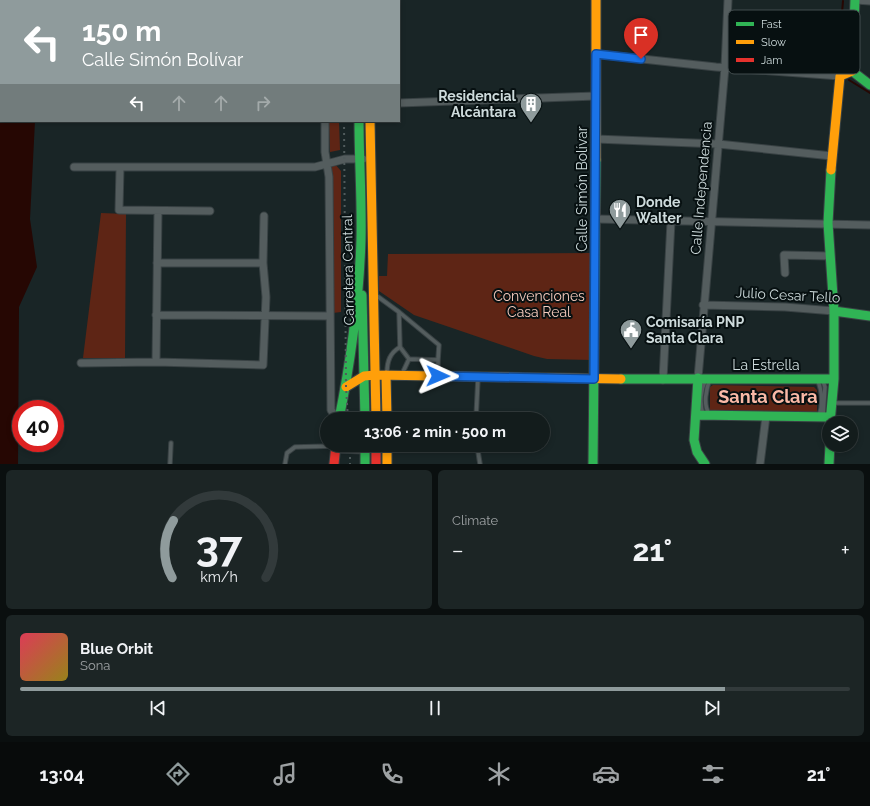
<!DOCTYPE html>
<meta charset="utf-8">
<style>
body{margin:0;font-family:Raleway,sans-serif;background:#1c2525;color:#f1f3f6;height:100vh;display:flex;flex-direction:column;font-size:15px;white-space:nowrap}
*{box-sizing:border-box;margin:0}
p{font-size:13px;color:#9da1a3}
.icon{flex:none;width:22px;height:22px;fill:none;stroke:currentColor;stroke-width:2;stroke-linecap:round;stroke-linejoin:round}
.map{position:relative;height:464px;overflow:hidden}
.drawer{display:flex;flex-direction:column;gap:6px;padding:6px;background:#0a0f0f;flex:1}
.drawer>*{flex:none}
.banner{position:absolute;left:0px;top:0px;width:400px;height:122px;box-shadow:0 2px 6px #0003,0 0 0 1px #323a3b;background:#8f9b9c;color:#fff;overflow:hidden}
.tools{position:absolute;left:822px;top:416px;display:grid;gap:8px}
.tools a{display:grid;place-items:center;width:36px;height:36px;border-radius:50%;background:#131c1c;box-shadow:0 2px 6px #0003,0 0 0 1px #323a3b;font-size:20px}
.speed{position:absolute;left:12px;top:400px;display:flex;gap:8px;font-size:20px;font-weight:700;text-align:center}
.speed>*{display:grid;place-content:center;width:52px;height:52px;border-radius:50%;background:#131c1c;box-shadow:0 2px 6px #0003,0 0 0 1px #323a3b;line-height:1}
.speed .limit{border:6px solid #d22;background:#fff;color:#111}
.pin{position:absolute;display:grid;place-items:center;width:34px;height:34px;color:#fff;margin:-41px -17px;border-radius:50% 50% 50% 0;rotate:-45deg;box-shadow:0 0 4px #0007}
.pin .icon{rotate:45deg}
.me{position:absolute;width:44px;margin:-22px;rotate:91deg;stroke-linejoin:round;filter:drop-shadow(0 0 3px #0008)}
.turn{display:flex;align-items:center;gap:14px;height:84px;padding:0 16px;font-size:18px}
.turn .icon{width:52px;height:52px;stroke-width:2.5}
.turn b{display:block;font-size:28px;line-height:34px}
.lanes{display:flex;align-items:center;height:38px;padding:0 16px;background:#0003;justify-content:center;gap:20px;direction:ltr}
.lanes .off{opacity:.35}
.big{font-size:30px;font-weight:700;line-height:1.1}
.drawer .card{flex:1;display:flex;flex-direction:column;justify-content:center;gap:6px;min-width:0;padding:0 14px;border-radius:6px;background:#1c2525}
.drawer .dial{align-items:center;gap:0}
.dial svg{height:104px;overflow:visible;fill:none;stroke:#323a3b;stroke-width:7;stroke-linecap:round;text-anchor:middle}
.dial text{fill:#f1f3f6;stroke:none}
.song{display:flex;align-items:center;gap:12px}
.cover{width:48px;height:48px;border-radius:6px;background:linear-gradient(135deg,hsl(350 70% 55%),hsl(50 70% 35%))}
.played{height:4px;border-radius:2px;background:linear-gradient(90deg,#8f9b9c 85%,#323a3b 85%)}
.keys{display:flex;justify-content:space-around;direction:ltr}
.heat{display:flex;justify-content:space-between;align-items:center;font-size:22px;direction:ltr}
.drawer .tiles{flex:1;display:grid;gap:6px;grid-template-columns:1fr 1fr}
.card:last-child{grid-column:span 2}
.trip{position:absolute;left:320px;top:412px;width:230px;height:40px;border-radius:20px;background:#131c1c;box-shadow:0 2px 6px #0003,0 0 0 1px #323a3b;font-weight:700;line-height:40px;text-align:center}
.tabs{display:flex;height:64px;justify-content:space-around;align-items:center;background:#080b0b;color:#9da1a3}
.tabs .icon{width:28px;height:28px}
.tabs .on{color:#8f9b9c}
.tabs b{font-size:18px;color:#f1f3f6}
.map>svg:first-child{display:block}
.green{fill:#5e2515}
.water{fill:#260703}
.lines{fill:none;stroke-linecap:round;stroke-linejoin:round}
.stream{stroke:#260703;stroke-width:2}
.lane-casing{stroke:#394244;stroke-width:5.5}
.street-casing{stroke:#394244;stroke-width:9}
.fast-casing{stroke:#394244;stroke-width:11}
.slow-casing{stroke:#394244;stroke-width:11}
.jam-casing{stroke:#394244;stroke-width:11}
.lane{stroke:#545d5e;stroke-width:3.5}
.street{stroke:#545d5e;stroke-width:7}
.fast{stroke:#30b455;stroke-width:9}
.slow{stroke:#ff9f0a;stroke-width:9}
.jam{stroke:#e5322d;stroke-width:9}
.rail{stroke:#505b5c;stroke-width:2;stroke-dasharray:2 4;stroke-linecap:butt}
.route-casing{stroke:#114b97;stroke-width:10}
.route{stroke:#1a73e8;stroke-width:7}
.labels{text-anchor:middle;stroke-width:4;stroke-linejoin:round;paint-order:stroke}
.poi-label{font-size:14px;font-weight:bold;fill:#cedbdc;stroke:#071011;text-anchor:start}
.street-label{font-size:14px;fill:#cedbdc;stroke:#071011}
.park-label{font-size:14px;fill:#f7cbbe;stroke:#071011}
.district-label{font-size:18px;font-weight:bold;fill:#fab9a6;stroke:#071011}
.key{fill:#071011;stroke:#434d4e;stroke-width:1}
.key-label{font-size:11px;fill:#cedbdc}
</style>
<div class="map">
<svg width="870" height="464" viewBox="0 0 870 464">
<rect width="100%" height="100%" fill="#192526"/>
<path class="green" d="M329,121h10l1,29 -10,2z
M334,163l7,8v141l-8,1 -2,-148z
M101,213l25,1 -1,144h-42z
M592,253l-2,50 2,2v55l-45,-1 -13,-3 -120,-41 -35,-24v-15h8l1,-22z
M713,385l101,2 3,3v22l-2,2 -102,-1 -3,-3v-23z"/>
<path class="water" d="M0,0l54,1h-53v120h34l-5,98 7,48 -18,40 -1,157h-18z"/>
<g class="lines">
<path class="stream" d="M843,1l-1,12 3,58
M849,80l21,13"/>
<g class="lane-casing">
<path id="lane" d="M377,296l22,16 1,35 9,12
M399,312l40,33 -1,15
M409,359l29,1v15
M387,373c0,-12 3,-20 13,-26
M402,374l7,-15
M817,379c5,11 6,25 2,37
M823,381l2,6 -2,29
M833,403h37
M703,414c-4,-11 -2,-25 3,-35
M709,414c-6,-10 -3,-25 1,-35
M476,419l2,-41
M477,445l3,19
M170,464l1,-21
M285,464l2,-11 8,-6 39,-1"/>
</g>
<g class="street-casing">
<path id="street" d="M327,0v1
M856,0l14,1
M596,54l120,13 124,9
M399,103l197,-7
M325,121v31l4,25 2,233 6,9
M596,139l122,5 114,12
M74,167h241l30,-8h18
M120,168l-1,42 91,1
M596,219l274,6
M157,263h106
M785,273l-1,-18 46,1
M703,305l82,2 49,4
M156,315l174,1
M156,362l2,-151
M81,363l75,-1 107,3 3,-68 -3,-34 1,-47
M698,378l27,-311 3,-67
M663,380l8,-159
M335,449l30,1
M760,464l6,-48"/>
</g>
<g class="fast-casing">
<path id="fast" d="M357,0v1
M369,0v1
M852,71l3,-71
M852,71l18,14
M362,295l3,124
M834,311l36,5
M698,378l-4,62 3,12 8,12
M621,379h213
M697,415l134,2
M339,419c12,-59 20,-119 22,-179 1,-40 -2,-79 -2,-119
M830,423l4,-44v-68l-6,-88 3,-53
M365,445v19
M593,464l3,-304
M829,464l1,-19"/>
</g>
<g class="slow-casing">
<path id="slow" d="M596,0v160
M370,121l6,298
M831,170l9,-94 12,-5
M386,375l1,44
M346,387l18,-11 12,-1 245,4
M387,445v19"/>
</g>
<g class="jam-casing">
<path id="jam" d="M376,445v19
M334,464l2,-19"/>
</g>
<use href="#lane" class="lane"/>
<use href="#street" class="street"/>
<use href="#fast" class="fast"/>
<use href="#slow" class="slow"/>
<use href="#jam" class="jam"/>
<path class="rail" d="M344,0v1
M344,121l2,266 2,32
M350,445v19"/>
</g>
<g class="lines">
<g class="route-casing">
<path id="route" d="M438,376l156,3 2,-325 45,5"/>
</g>
<use href="#route" class="route"/>
</g>
<defs>
<g id="building-pin" transform="scale(1.15)"><path d="M0 17L-7.5 6A9.5 9.5 0 1 1 7.5 6Z" fill="#8f9b9c" stroke="#071011"/><path d="M-4-6H4V6H1V3H-1V6H-4ZM-2.5-4.3h1.7v1.8h-1.7ZM.8-4.3h1.7v1.8H.8ZM-2.5-1h1.7V.8h-1.7ZM.8-1h1.7V.8H.8Z" fill="#fff"/></g>
<g id="restaurant-pin" transform="scale(1.15)"><path d="M0 17L-7.5 6A9.5 9.5 0 1 1 7.5 6Z" fill="#8f9b9c" stroke="#071011"/><path d="M-5-6h1v4h1v-4h1v4h1v-4h1v5L-1.5 .5V6h-2V.5L-5-1ZM5-6V6H3V1.5H1.5Q1.5-4 5-6Z" fill="#fff"/></g>
<g id="civic-pin" transform="scale(1.15)"><path d="M0 17L-7.5 6A9.5 9.5 0 1 1 7.5 6Z" fill="#8f9b9c" stroke="#071011"/><path d="M-.6-6.5H3V-4.5H.6V-3L4-1V1h2V6H-6V1h2V-1L-.6-3ZM-1.2 2.5V6h2.4V2.5Z" fill="#fff"/></g>
</defs>
<g fill-rule="evenodd">
<use href="#building-pin" x="531" y="104"/>
<use href="#restaurant-pin" x="620" y="210"/>
<use href="#civic-pin" x="631" y="330"/>
</g>
<g class="labels">
<g class="poi-label">
<text x="516" y="101" text-anchor="end">Residencial<tspan x="516" dy="16">Alcántara</tspan></text>
<text x="636" y="207">Donde<tspan x="636" dy="16">Walter</tspan></text>
<text x="646" y="327">Comisaría PNP<tspan x="646" dy="16">Santa Clara</tspan></text>
</g>
<g class="street-label">
<text transform="translate(701 188) rotate(-85)" y="5">Calle Independencia</text>
<text transform="translate(582 189) rotate(-90)" y="5">Calle Simón Bolívar</text>
<text transform="translate(348 270) rotate(-91)" y="5">Carretera Central</text>
<text transform="translate(788 295) rotate(3)" y="5">Julio Cesar Tello</text>
<text x="766" y="370">La Estrella</text>
</g>
<g class="park-label">
<text x="539" y="301">Convenciones<tspan x="539" dy="16">Casa Real</tspan></text>
</g>
<g class="district-label">
<text x="768" y="403">Santa Clara</text>
</g>
</g>
<rect x="728" y="10" width="132" height="64" rx="6" class="key"/>
<rect x="736" y="22" width="18" height="4" fill="#30b455"/>
<rect x="736" y="40" width="18" height="4" fill="#ff9f0a"/>
<rect x="736" y="58" width="18" height="4" fill="#e5322d"/>
<g class="key-label">
<text x="761" y="28">Fast</text>
<text x="761" y="46">Slow</text>
<text x="761" y="64">Jam</text>
</g>
</svg>
<div class="tools">
<a><svg class="icon" aria-label="layers" viewBox="0 0 24 24"><path d="M12 4l9 5-9 5-9-5zM3 14l9 5 9-5"/></svg></a>
</div>
<div class="speed"><div class="limit">40</div></div>
<div class="pin" style="left:641px;top:59px;background:#d93025"><svg class="icon" aria-label="arrive" viewBox="0 0 24 24"><path d="M6 21V4h12l-3 4 3 4H6"/></svg></div>
<svg class="me" style="left:438px;top:376px" viewBox="-20 -20 40 40"><path d="M0-17L14 15 0 8-14 15z" fill="#1a73e8" stroke="#fff" stroke-width="4"/></svg>
<div class="trip">13:06 · 2 min · 500 m</div>
<div class="banner">
<div class="turn"><svg class="icon" aria-label="left" viewBox="0 0 24 24"><path d="M17 20v-9H6M10 6l-5 5 5 5"/></svg><div><b>150 m</b>Calle Simón Bolívar</div></div>
<div class="lanes"><svg class="icon" aria-label="left" viewBox="0 0 24 24"><path d="M17 20v-9H6M10 6l-5 5 5 5"/></svg><svg class="icon off" aria-label="ahead" viewBox="0 0 24 24"><path d="M12 20V5M6 11l6-6 6 6"/></svg><svg class="icon off" aria-label="ahead" viewBox="0 0 24 24"><path d="M12 20V5M6 11l6-6 6 6"/></svg><svg class="icon off" aria-label="right" viewBox="0 0 24 24"><path d="M7 20v-9h11M14 6l5 5-5 5"/></svg></div>
</div>
</div>
<section class="drawer">
<div class="tiles">
<div class="card dial"><svg viewBox="0 0 100 80">
<path d="M14 69A42 42 0 1 1 86 69"/>
<path d="M14 69A42 42 0 0 1 15 25" stroke="#8f9b9c"/>
<text x="50" y="56" font-size="32" font-weight="700">37</text>
<text x="50" y="72" font-size="11">km/h</text>
</svg></div>
<div class="card"><p>Climate</p>
<div class="heat"><a>−</a><b class="big">21°</b><a>+</a></div>
</div>
<div class="card">
<div class="song"><i class="cover"></i><div><b>Blue Orbit</b><p>Sona</p></div></div>
<div class="played"></div>
<div class="keys"><svg class="icon" aria-label="previous" viewBox="0 0 24 24"><path d="M18 5L8 12l10 7zM5 5v14"/></svg><svg class="icon" aria-label="pause" viewBox="0 0 24 24"><path d="M8 5v14M16 5v14"/></svg><svg class="icon" aria-label="next" viewBox="0 0 24 24"><path d="M6 5l10 7-10 7zM19 5v14"/></svg></div>
</div>
</div>
</section>
<nav class="tabs">
<b>13:04</b>
<svg class="icon on" aria-label="directions" viewBox="0 0 24 24"><path d="M12 3l9 9-9 9-9-9zM9 14v-3h6M13 9l2 2-2 2"/></svg>
<svg class="icon" aria-label="music" viewBox="0 0 24 24"><path d="M9 18V5l10-2v13"/><circle cx="6" cy="18" r="3"/><circle cx="16" cy="16" r="3"/></svg>
<svg class="icon" aria-label="phone" viewBox="0 0 24 24"><path d="M5 4h4l2 5-3 2q2 4 5 5l2-3 5 2v4C11 20 4 13 5 4z"/></svg>
<svg class="icon" aria-label="climate" viewBox="0 0 24 24"><path d="M12 3v18M4 7l16 10M4 17L20 7"/></svg>
<svg class="icon" aria-label="car" viewBox="0 0 24 24"><path d="M5 17H2v-5l4-1 3-4h7l3 4 3 1v5h-3M9 17h6M6 11h13"/><circle cx="7" cy="17" r="2"/><circle cx="17" cy="17" r="2"/></svg>
<svg class="icon" aria-label="filters" viewBox="0 0 24 24"><path d="M4 7h16M4 17h16"/><circle cx="9" cy="7" r="2"/><circle cx="15" cy="17" r="2"/></svg>
<b>21°</b>
</nav>
